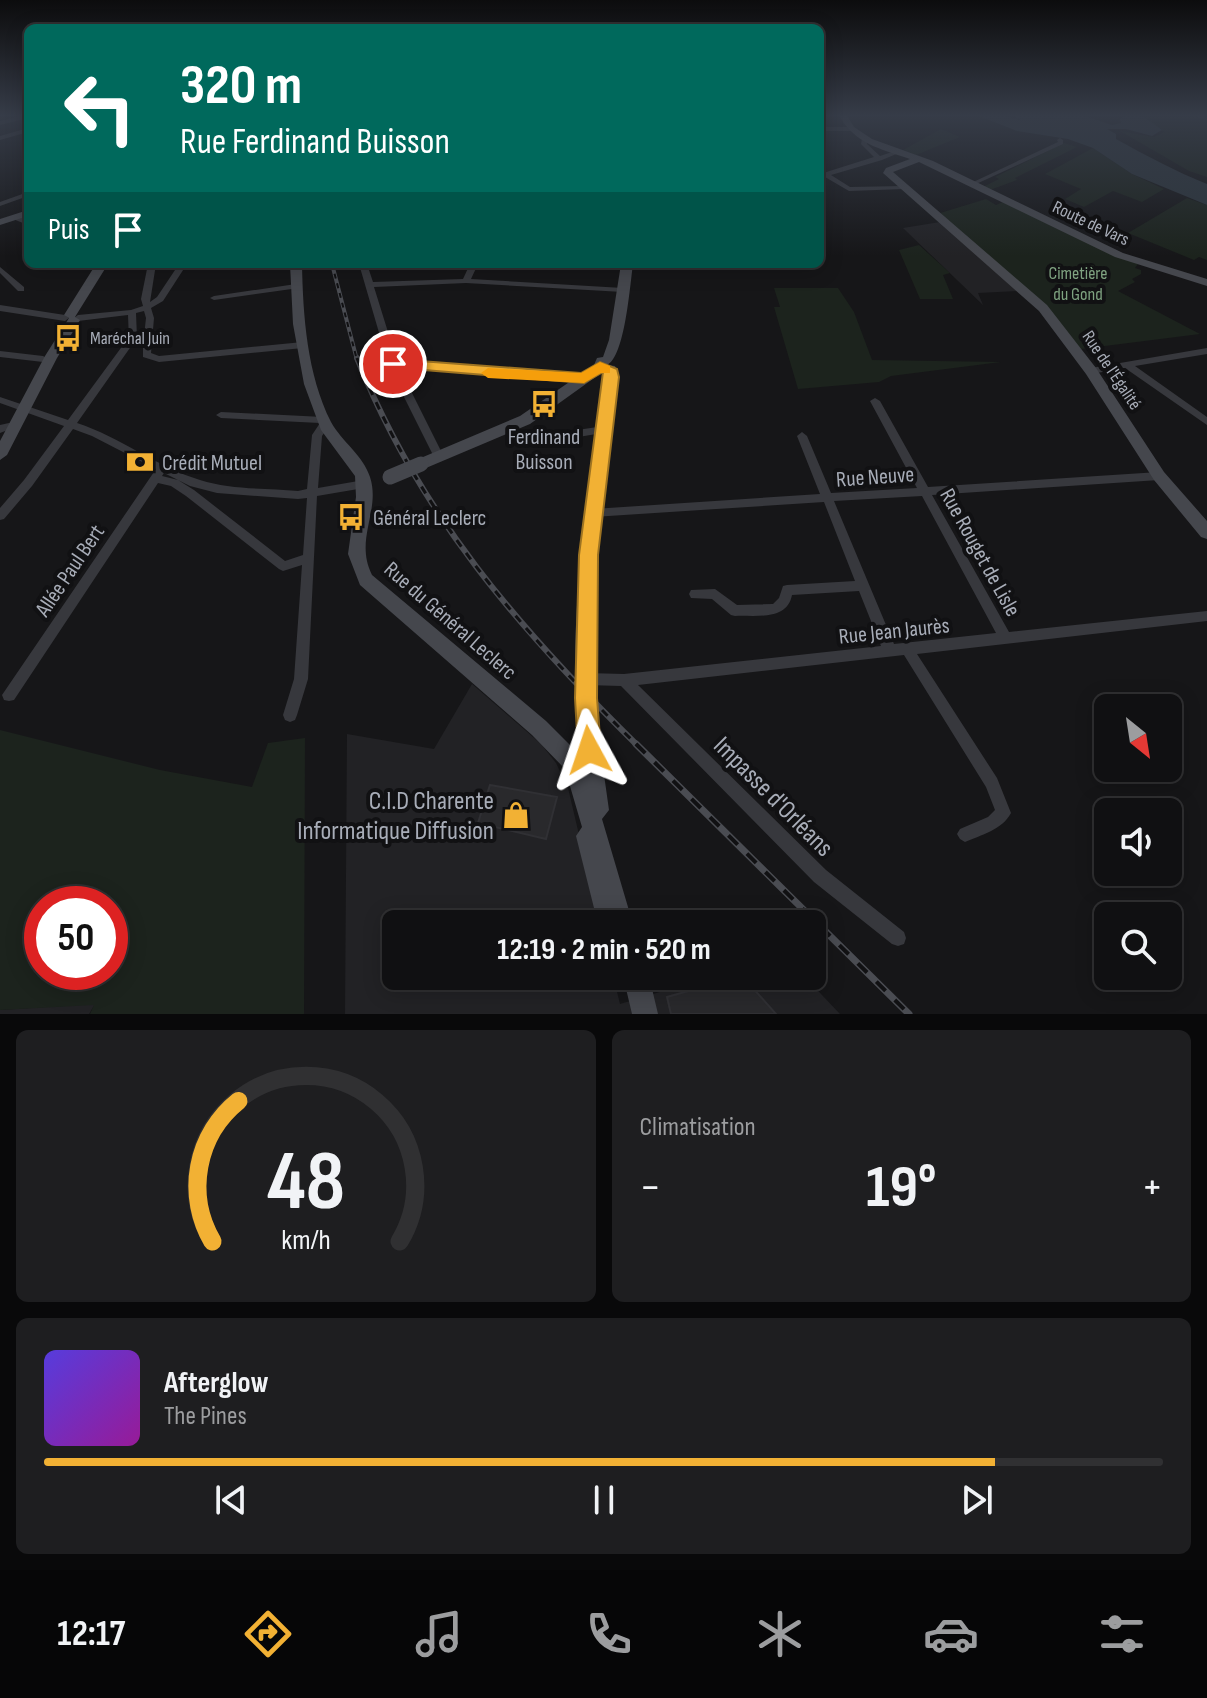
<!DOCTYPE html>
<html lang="fr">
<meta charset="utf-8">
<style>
body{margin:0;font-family:"Sofia Sans Condensed",sans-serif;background:#1e1e20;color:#f1f3f6;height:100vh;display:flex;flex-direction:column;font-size:30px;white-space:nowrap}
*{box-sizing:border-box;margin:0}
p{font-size:26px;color:#9c9d9f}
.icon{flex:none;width:44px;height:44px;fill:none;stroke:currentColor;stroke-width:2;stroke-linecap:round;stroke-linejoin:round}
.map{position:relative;height:1014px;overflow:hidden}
.drawer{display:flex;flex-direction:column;gap:16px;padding:16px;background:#09090a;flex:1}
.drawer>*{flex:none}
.banner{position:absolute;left:24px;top:24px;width:800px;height:244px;border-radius:12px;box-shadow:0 4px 20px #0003,0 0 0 2px #303032;background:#00695c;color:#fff;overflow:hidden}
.needle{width:52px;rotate:150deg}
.controls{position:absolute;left:1094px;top:694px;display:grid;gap:16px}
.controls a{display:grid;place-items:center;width:88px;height:88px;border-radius:12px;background:#101012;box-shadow:0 4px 20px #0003,0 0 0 2px #303032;font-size:40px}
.speed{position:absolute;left:24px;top:886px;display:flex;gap:16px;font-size:40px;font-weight:700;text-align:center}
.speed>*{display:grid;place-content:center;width:104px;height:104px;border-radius:50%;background:#101012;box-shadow:0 4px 20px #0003,0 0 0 2px #303032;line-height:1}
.speed .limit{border:12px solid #d22;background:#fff;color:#111}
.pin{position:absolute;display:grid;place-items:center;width:68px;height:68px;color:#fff;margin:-34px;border:4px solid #fff;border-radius:50%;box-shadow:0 2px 8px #0007}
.me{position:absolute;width:88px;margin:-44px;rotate:355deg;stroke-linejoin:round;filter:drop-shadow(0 0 6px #0008)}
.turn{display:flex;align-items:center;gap:28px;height:168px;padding:0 24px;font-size:36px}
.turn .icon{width:104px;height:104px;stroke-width:2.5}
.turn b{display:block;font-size:56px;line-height:68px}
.then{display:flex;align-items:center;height:76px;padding:0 24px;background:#0003;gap:16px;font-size:30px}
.big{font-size:60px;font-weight:700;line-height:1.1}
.drawer .card{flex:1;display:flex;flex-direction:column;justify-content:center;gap:12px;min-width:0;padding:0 28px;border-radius:12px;background:#1e1e20}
.drawer .dial{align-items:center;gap:0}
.dial svg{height:208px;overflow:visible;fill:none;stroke:#303032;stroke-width:7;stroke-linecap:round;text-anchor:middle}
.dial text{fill:#f1f3f6;stroke:none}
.song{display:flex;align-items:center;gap:24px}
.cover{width:96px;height:96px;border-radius:12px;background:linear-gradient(135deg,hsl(250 70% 55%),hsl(300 70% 35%))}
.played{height:8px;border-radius:4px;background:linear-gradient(90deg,#f2b134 85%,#303032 85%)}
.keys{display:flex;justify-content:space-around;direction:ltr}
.heat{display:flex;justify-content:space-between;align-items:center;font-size:44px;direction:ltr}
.drawer .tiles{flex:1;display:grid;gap:16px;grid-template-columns:1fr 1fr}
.card:last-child{grid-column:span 2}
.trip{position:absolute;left:382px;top:910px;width:444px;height:80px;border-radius:12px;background:#101012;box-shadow:0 4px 20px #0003,0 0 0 2px #303032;font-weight:700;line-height:80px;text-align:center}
.dock{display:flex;height:128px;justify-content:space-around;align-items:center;background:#060607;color:#9c9d9f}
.dock .icon{width:56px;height:56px}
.dock .current{color:#f2b134}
.dock b{font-size:36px;color:#f1f3f6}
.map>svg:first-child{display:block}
.built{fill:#222225}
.green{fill:#1c231d;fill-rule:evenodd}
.water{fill:#2c353c}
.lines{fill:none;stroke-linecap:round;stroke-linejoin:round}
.stream{stroke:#2c353c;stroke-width:2}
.building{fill:#29292c;stroke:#303034;stroke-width:2}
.street{fill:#37383d;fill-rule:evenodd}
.secondary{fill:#45474d;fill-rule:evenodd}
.rail-far2-casing{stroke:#4a4c52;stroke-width:4}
.rail-far1-casing{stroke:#4a4c52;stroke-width:6}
.rail-casing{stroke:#4a4c52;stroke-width:7}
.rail-far2{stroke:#111113;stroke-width:2;stroke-dasharray:5;stroke-linecap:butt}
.rail-far1{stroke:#111113;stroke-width:3;stroke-dasharray:8;stroke-linecap:butt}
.rail{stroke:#111113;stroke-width:4;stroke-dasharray:13;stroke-linecap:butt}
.secondary-bridge{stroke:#45474d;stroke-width:15}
.route{fill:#f2b134;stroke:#9d7322;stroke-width:2}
.slow{fill:#f59e0b}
.labels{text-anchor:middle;stroke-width:8;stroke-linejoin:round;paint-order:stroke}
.far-street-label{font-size:18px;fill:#a8adb8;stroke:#111113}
.far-park-label{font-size:18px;fill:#7fa381;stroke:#111113}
.far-poi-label{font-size:18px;fill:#a8adb8;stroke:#111113;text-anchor:start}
.poi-label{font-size:22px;fill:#a8adb8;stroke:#111113;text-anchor:start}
.street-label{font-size:22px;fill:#a8adb8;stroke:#111113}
.near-street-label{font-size:26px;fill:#a8adb8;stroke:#111113}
.near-poi-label{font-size:26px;fill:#a8adb8;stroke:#111113;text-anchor:end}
</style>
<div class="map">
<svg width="1207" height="1014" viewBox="0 0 1207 1014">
<rect width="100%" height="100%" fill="#161618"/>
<path class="built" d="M940,222l80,69 -42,2 5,12 -80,-77z
M472,684l69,60 15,19 12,25 32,136h-204v52h217l7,28 93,-28h91l36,38h-495l2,-280 87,15z
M95,1004l-6,10h-89v-4z"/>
<path class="green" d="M1140,114h67v63l-18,-6 -69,-40 34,6 10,-5z
M941,129l19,8 -44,18 -13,-5z
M1064,143l13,4 -62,31 2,2 -27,10 -7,-3 16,-8 -4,-2z
M1093,148l39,26 32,15 -22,13 -29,-11 -29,16 -19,-8 16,-10 -36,-15z
M1187,198l20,7v55l-8,-3 -5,3 -66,-27z
M986,199l10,6 7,-3 135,62 -3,4 6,2v4l-9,5 3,3 -17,9 82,43 -119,15 -144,-135z
M919,245l31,28 -7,2 10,24h-33l-21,-49z
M774,288h64l16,24 18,48 129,2 -110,14 -12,6 -81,7 -24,-82h6z
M0,730l160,40 92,17 16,-44 37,-5 -1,276h-214l4,-9 -94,5zM42,904h68v68h-68z"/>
<path class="water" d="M974,114h21l26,6 -13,-6h52l25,2 27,9 9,-2 -1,-4c18,-10 26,-1 42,11l-10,6 -26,-7h-19l9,5v5c31,17 59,32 91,45v21l-75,-31 -39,-26 -25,-9 -51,-8z"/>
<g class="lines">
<path class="stream" d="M1189,114l18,5"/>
</g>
<path class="building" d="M490,785l67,12 -11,42 -68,-16z
M742,976l34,38h-105l-4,-17z"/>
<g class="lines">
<path class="street" d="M28,114v4l-28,7v-4z
M820,114h25l-3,2 -22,1z
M820,127h31l3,2 -3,2h-31z
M28,128v4l-28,8v-4z
M865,137l3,2 -1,5 13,12 18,-6 3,2 -19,8 -51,15 19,12 52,-1 2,1v2l-55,2 -24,-14 -5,1v-4l54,-17 -13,-13 1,-5z
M1060,138l3,2v4l-89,41 -5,-1 89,-42 -1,-2z
M28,192v4l-28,10v-4z
M13,215h6l9,5v5l-15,-6z
M148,264h8l-6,38 7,-5 22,-33h8l-24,37 -12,7 3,10 -3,35 8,3 144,-14 4,3 -4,3 -144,14 -16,-5v-15l-11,3 -55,78c43,14 80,44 123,57 31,10 66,8 98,11l9,-2 5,-54 8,-12 -99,-5 -5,-3 5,-3 102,5 3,1 4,6 -8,12 -4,52 46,-8 5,4 -5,4 -47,8 -9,183 -11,36 -2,5 -5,2 -5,-2 -2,-5 11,-36 8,-114 -19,6 -4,-2 -93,-73 -15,-10 -13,-3 -144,217 -5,1 -5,-1 -2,-5 154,-226 -64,-33 -19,-7 -41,57 -28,33 -4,1v-12l24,-28 40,-54 -64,-23v-6l68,23 58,-79 3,-1 -1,-25 -50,6 -4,-3 4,-3 53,-5 12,-4 -2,-7zM144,311l2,7 -2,18 -7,2 -1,-25zM164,473l26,13 27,7 81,6 9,-1 -4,57 -18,6 -91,-71 -16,-10 -16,-4z
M359,264h8l6,18 90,-3 7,-15h8l-7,15 152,9 4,2 -4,2 -157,-9 -92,4 23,74 187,14 5,3 -5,3 -185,-14 45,90 -5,4 -5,-4 -45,-90z
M0,267l24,20v4h-6l-18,-18z
M296,284l4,2 -1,2 -85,12 -4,-2 4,-2z
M0,305l65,10 4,3 -4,3 -65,-10z
M1207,348v6l-72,12 72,51v8l-82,-57 -34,6 -5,-3 5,-3z
M0,351l43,5 5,3 -5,3 -43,-5z
M875,398l5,3 48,86 231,-15 4,1 1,3 -5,4 -227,15 77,137 198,-21v10l-290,33 80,124 14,35c-9,17 -30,22 -46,29l-5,-3 -3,-5 3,-5 28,-12 7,-7 -9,-23 -82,-132 -266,30 188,185 78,62 2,6 -2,6 -6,2 -6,-2 -78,-62 -193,-196 -35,-1 -5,-2 -2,-4 2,-4 5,-2 38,1 257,-28 -22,-55 -67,4c-5,26 -36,20 -57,21l-4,-1 -19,-16 -21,-1 -2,-4 2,-4 24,-1 22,16 36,-1 6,-6 4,-12 4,-1 68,-4 -31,-79 -231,15 -4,-1 -2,-3 2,-3 4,-1 227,-15 -23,-58 5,-4 5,4 24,57 86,-5 -47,-87zM922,496l74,137 -102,11 -60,-143z
M9,423l4,1 1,2 -1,2 -13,5v-8z
M604,426l4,2 1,2 -1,2 -71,12 -5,-4 5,-4z"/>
<path class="secondary" d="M838,114h8l8,13 18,12 61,22 190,92 84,26v7l-92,-29 -196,-95 -26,10 154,133 49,63 68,104 43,49v18l-6,-2 -47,-57 -68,-106 -47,-63 -156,-138 3,-5 24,-9c-31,-11 -54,-14 -72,-45z
M28,210v6l-28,9v-6z
M96,264h12l-33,53 5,3 -23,38 -50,97 -7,5v-19l45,-85 24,-38 -5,-3z
M290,264h12c1,52 5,110 29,158 11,20 32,33 39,55 11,34 -16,62 2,98l174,146 34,34c-15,-126 7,-254 25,-378l-1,-6 -74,53 -104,44 -5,2 -8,-6 3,-4 104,-44 74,-51 3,-7 6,-1 6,-17 12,-76h12c-3,21 -8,93 -26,101l8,1 4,11 -23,178v163l13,92 -7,9 31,105h-28l-8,-4 -21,-84 6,-9 -17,-58 -33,-34 -172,-150 -12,-31 8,-57 -1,-21 -34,-46 -17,-46 -11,-60z
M623,976h26l9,38h-26z"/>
<g class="rail-far2-casing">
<path id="rail-far2" d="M332,264l25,96"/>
</g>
<g class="rail-far1-casing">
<path id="rail-far1" d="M357,358c62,156 163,272 281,388"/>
</g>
<g class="rail-casing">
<path id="rail" d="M636,744l273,270"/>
</g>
<use href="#rail-far2" class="rail-far2"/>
<use href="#rail-far1" class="rail-far1"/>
<use href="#rail" class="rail"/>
<path class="secondary-bridge" d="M390,477l31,-13"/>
</g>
<linearGradient id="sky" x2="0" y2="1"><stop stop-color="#0c0c0d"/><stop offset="0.45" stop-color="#363c48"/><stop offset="1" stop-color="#363c48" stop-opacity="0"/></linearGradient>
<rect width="1207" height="256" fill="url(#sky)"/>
<path class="route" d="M393,359l188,14 19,-11 17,7 2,8 -21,178 -1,143 4,52 -3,9 -9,3 -8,-3 -3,-9 -3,-52 4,-143 24,-183 -19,11 -197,-16 -2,-3z"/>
<path class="slow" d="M600,362l10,4v7h-9l-17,10 -96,-5 -7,-5 7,-5 93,5z"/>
<defs>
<g id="bus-bare" transform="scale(2.16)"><path d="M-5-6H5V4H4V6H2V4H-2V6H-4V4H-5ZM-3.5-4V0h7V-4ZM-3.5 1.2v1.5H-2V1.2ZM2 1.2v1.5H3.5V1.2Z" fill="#f2b134" stroke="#111113" stroke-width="2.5" paint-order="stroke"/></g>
<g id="bank-bare" transform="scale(2.16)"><path d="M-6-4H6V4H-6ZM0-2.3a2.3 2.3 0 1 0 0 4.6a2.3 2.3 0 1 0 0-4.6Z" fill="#f2b134" stroke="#111113" stroke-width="2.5" paint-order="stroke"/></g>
<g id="shop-bare" transform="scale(2.16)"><path d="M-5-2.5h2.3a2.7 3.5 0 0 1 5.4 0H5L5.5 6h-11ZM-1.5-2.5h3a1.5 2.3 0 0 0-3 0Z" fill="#f2b134" stroke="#111113" stroke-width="2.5" paint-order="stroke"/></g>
</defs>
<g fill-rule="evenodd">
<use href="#bus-bare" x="68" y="338"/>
<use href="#bus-bare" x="544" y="404"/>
<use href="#bank-bare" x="140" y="462"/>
<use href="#bus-bare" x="351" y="517"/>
<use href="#shop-bare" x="516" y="815"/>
</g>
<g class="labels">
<g class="far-street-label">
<text transform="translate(1091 223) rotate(25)" y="6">Route de Vars</text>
<text transform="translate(1112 370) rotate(56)" y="6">Rue de l'Égalité</text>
</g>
<g class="far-park-label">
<text x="1078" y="279">Cimetière<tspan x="1078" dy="21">du Gond</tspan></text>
</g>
<g class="far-poi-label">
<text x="90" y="344">Maréchal Juin</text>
</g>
<g class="poi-label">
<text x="544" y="444" text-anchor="middle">Ferdinand<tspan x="544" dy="25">Buisson</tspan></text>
<text x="162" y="470">Crédit Mutuel</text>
<text x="373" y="525">Général Leclerc</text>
</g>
<g class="street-label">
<text transform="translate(875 476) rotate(-4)" y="8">Rue Neuve</text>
<text transform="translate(981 552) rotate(61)" y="8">Rue Rouget de Lisle</text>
<text transform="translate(69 570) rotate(-56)" y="8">Allée Paul Bert</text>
<text transform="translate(451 620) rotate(41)" y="8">Rue du Général Leclerc</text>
<text transform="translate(894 630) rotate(-6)" y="8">Rue Jean Jaurès</text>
</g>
<g class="near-street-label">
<text transform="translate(774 796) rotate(45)" y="9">Impasse d'Orléans</text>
</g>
<g class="near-poi-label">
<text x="494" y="809">C.I.D Charente<tspan x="494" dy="30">Informatique Diffusion</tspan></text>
</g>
</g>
</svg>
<div class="controls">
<a><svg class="needle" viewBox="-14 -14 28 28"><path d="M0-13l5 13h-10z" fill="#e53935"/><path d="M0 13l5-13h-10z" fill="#9c9d9f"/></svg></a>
<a><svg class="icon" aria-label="sound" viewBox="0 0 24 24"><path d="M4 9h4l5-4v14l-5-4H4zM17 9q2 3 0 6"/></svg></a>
<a><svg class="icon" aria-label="search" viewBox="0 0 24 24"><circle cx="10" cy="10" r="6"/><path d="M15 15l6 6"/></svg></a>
</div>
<div class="speed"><div class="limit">50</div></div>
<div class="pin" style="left:393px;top:364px;background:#d93025"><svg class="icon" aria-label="arrive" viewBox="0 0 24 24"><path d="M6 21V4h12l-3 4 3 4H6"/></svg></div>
<svg class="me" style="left:589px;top:750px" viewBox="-20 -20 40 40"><path d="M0-17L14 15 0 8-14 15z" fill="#f2b134" stroke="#fff" stroke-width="4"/></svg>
<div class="trip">12:19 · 2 min · 520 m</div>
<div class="banner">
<div class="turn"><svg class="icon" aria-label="left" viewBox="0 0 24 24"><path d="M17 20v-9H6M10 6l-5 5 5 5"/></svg><div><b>320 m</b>Rue Ferdinand Buisson</div></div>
<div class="then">Puis<svg class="icon" aria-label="arrive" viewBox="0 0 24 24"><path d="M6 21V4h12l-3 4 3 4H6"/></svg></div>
</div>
</div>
<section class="drawer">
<div class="tiles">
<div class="card dial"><svg viewBox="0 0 100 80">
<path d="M14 69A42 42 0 1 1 86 69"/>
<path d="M14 69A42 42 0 0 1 24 15" stroke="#f2b134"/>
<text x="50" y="56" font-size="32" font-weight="700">48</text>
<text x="50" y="72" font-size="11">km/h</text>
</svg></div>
<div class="card"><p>Climatisation</p>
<div class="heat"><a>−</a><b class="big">19°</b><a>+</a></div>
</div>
<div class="card">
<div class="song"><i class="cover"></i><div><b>Afterglow</b><p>The Pines</p></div></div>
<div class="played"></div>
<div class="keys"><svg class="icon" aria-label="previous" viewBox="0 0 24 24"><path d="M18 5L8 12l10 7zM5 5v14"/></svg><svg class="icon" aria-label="pause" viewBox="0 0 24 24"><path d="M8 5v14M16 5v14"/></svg><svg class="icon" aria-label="next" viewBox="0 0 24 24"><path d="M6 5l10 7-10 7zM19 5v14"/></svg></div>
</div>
</div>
</section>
<nav class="dock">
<b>12:17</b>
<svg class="icon current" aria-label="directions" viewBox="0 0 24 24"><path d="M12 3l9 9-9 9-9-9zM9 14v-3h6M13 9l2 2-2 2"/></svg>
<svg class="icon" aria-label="music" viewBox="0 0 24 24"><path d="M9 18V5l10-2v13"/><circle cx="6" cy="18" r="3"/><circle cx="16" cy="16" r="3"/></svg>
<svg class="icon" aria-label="phone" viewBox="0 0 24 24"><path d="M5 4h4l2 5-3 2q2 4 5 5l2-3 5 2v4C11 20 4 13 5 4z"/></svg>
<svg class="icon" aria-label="climate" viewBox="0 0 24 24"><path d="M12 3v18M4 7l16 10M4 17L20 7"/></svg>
<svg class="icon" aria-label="car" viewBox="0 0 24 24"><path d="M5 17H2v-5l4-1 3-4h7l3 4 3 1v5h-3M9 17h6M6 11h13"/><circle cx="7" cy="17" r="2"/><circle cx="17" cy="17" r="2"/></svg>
<svg class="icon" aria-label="filters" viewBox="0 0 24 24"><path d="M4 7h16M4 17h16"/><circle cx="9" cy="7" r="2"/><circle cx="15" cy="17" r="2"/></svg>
</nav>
